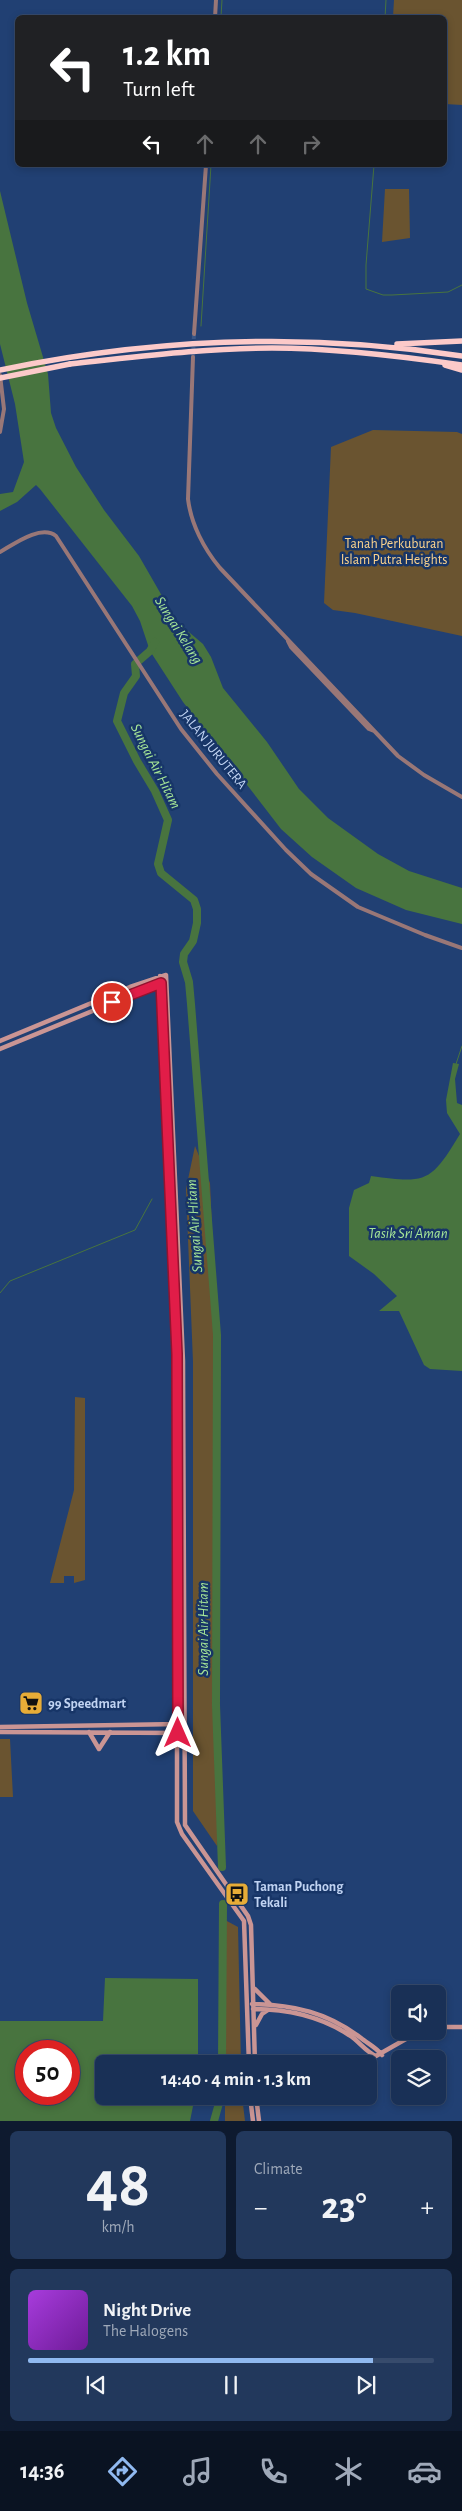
<!DOCTYPE html>
<meta charset="utf-8">
<style>
body{margin:0;font-family:"Alegreya Sans",sans-serif;background:#22385c;color:#f1f3f6;height:100vh;display:flex;flex-direction:column;font-size:19px;white-space:nowrap}
*{box-sizing:border-box;margin:0}
p{font-size:16px;color:#9fa9b9}
.icon{flex:none;width:28px;height:28px;fill:none;stroke:currentColor;stroke-width:2;stroke-linecap:round;stroke-linejoin:round}
.map{position:relative;height:2121px;overflow:hidden}
.details{display:flex;flex-direction:column;gap:10px;padding:10px;background:#0e1a2f;flex:1}
.details>*{flex:none}
.top-card{position:absolute;left:15px;top:15px;width:432px;height:152px;border-radius:8px;box-shadow:0 2px 8px #0003,0 0 0 1px #374b6c;background:#202124;color:#fff;overflow:hidden}
.controls{position:absolute;left:391px;top:1985px;display:grid;gap:10px}
.controls a{display:grid;place-items:center;width:55px;height:55px;border-radius:8px;background:#193056;box-shadow:0 2px 8px #0003,0 0 0 1px #374b6c;font-size:25px}
.speed{position:absolute;left:15px;top:2040px;display:flex;gap:10px;font-size:25px;font-weight:700;text-align:center}
.speed>*{display:grid;place-content:center;width:65px;height:65px;border-radius:50%;background:#193056;box-shadow:0 2px 8px #0003,0 0 0 1px #374b6c;line-height:1}
.speed .limit{border:8px solid #d22;background:#fff;color:#111}
.pin{position:absolute;display:grid;place-items:center;width:42px;height:42px;color:#fff;margin:-21px;border:2px solid #fff;border-radius:50%;box-shadow:0 1px 5px #0007}
.me{position:absolute;width:55px;margin:-28px;rotate:0deg;stroke-linejoin:round;filter:drop-shadow(0 0 4px #0008)}
.turn{display:flex;align-items:center;gap:18px;height:105px;padding:0 25px;font-size:22px}
.turn .icon{width:65px;height:65px;stroke-width:2.5}
.turn b{display:block;font-size:35px;line-height:42px}
.lanes{display:flex;align-items:center;height:48px;padding:0 25px;background:#0003;justify-content:center;gap:25px;direction:ltr}
.lanes .off{opacity:.35}
.big{font-size:38px;font-weight:700;line-height:1.1}
.details .card{flex:1;display:flex;flex-direction:column;justify-content:center;gap:8px;min-width:0;padding:0 18px;border-radius:8px;background:#22385c}
.details .dial{align-items:center;gap:0}
.dial b{font-size:65px;line-height:1}
.song{display:flex;align-items:center;gap:15px}
.cover{width:60px;height:60px;border-radius:8px;background:linear-gradient(135deg,hsl(280 70% 55%),hsl(280 70% 35%))}
.played{height:5px;border-radius:2px;background:linear-gradient(90deg,#90b9f0 85%,#374b6c 85%)}
.keys{display:flex;justify-content:space-around;direction:ltr}
.heat{display:flex;justify-content:space-between;align-items:center;font-size:28px;direction:ltr}
.details .tiles{flex:1;display:grid;gap:10px;grid-template-columns:1fr 1fr}
.card:last-child{grid-column:span 2}
.trip{position:absolute;left:95px;top:2055px;width:282px;height:50px;border-radius:8px;background:#193056;box-shadow:0 2px 8px #0003,0 0 0 1px #374b6c;font-weight:700;line-height:50px;text-align:center}
.dock{display:flex;height:80px;justify-content:space-around;align-items:center;background:#0a1322;color:#9fa9b9}
.dock .icon{width:35px;height:35px}
.dock .current{color:#90b9f0}
.dock b{font-size:22px;color:#f1f3f6}
.map>svg:first-child{display:block}
.green{fill:#6a5430}
.water{fill:#48743f;fill-rule:evenodd}
.lines{fill:none;stroke-linecap:round;stroke-linejoin:round}
.stream{stroke:#48743f;stroke-width:1}
.river{stroke:#48743f;stroke-width:8}
.tertiary-tunnel{stroke:#395686;stroke-width:4;stroke-dasharray:4 2;stroke-linecap:butt}
.tertiary{stroke:#977;stroke-width:4}
.secondary{stroke:#ca9594;stroke-width:4.5}
.motorway{stroke:#fccac9;stroke-width:5.5}
.motorway-bridge{stroke:#fccac9;stroke-width:5.5}
.route-casing{stroke:#92132f;stroke-width:12}
.route{stroke:#e11d48;stroke-width:9}
.labels{text-anchor:middle;stroke-width:5;stroke-linejoin:round;paint-order:stroke}
.park-label{font-size:14px;fill:#fcd38d;stroke:#173567}
.street-label{font-size:14px;fill:#c0d3f2;stroke:#173567}
.poi-label{font-size:14px;font-weight:bold;fill:#c0d3f2;stroke:#173567;text-anchor:start}
.water-label{font-size:15px;font-style:italic;fill:#a6e697;stroke:#173567}
</style>
<div class="map">
<svg width="462" height="2121" viewBox="0 0 462 2121">
<rect width="100%" height="100%" fill="#214073"/>
<path class="green" d="M394,0h68v105l-17,-1v-86l-52,-1z
M385,189h24l1,49 -28,4z
M373,430l84,2 5,2v202l-107,-23 -22,-3 -9,-7 7,-156z
M195,1146l15,37 8,178 1,313 -2,172 -24,-35v-449l-7,-173z
M75,1397l10,1v182l-11,3v-7h-10v7h-14l24,-93z
M0,1739h10l3,58h-13z
M225,1920l13,7 3,137h-16z
M225,2096h17l3,25h-20z"/>
<path class="water" d="M0,191l27,112 21,71 3,39 5,15 20,39 28,43 35,46 38,66 26,22 8,13 12,31 44,54 32,47 29,29 50,36 31,17 53,17v36l-56,-14 -50,-22 -44,-31 -31,-28 -98,-127 -33,-51 -10,-30 -8,-15 -92,-117 -4,-4 -19,17 -17,9v-17l13,-2 11,-30 -9,-58 -15,-60z
M453,1063l6,1 -4,15 2,24 5,2v266l-32,-2 -6,-4 -25,-54h-20l18,-15 -23,-22 -25,-18v-48l5,-18 15,-7 2,-7c56,8 60,6 89,-42l-13,-21 -1,-13z
M105,1978l93,1v85h-94v32h91l-5,25h-190v-100h103zM69,2051v43h-43v-43z"/>
<g class="lines">
<path class="stream" d="M221,17l1,-17
M385,18l1,-18
M374,165l-8,100v24l17,6h9l56,-3 14,-7
M201,326l10,-161
M456,1064l6,-18
M0,1293l10,-12 125,-51 17,-31"/>
<path class="river" d="M155,642l-5,9 -15,13 1,12 -12,17 -7,28 20,40 18,30 13,29 -10,44 3,9 33,27 3,9v14l-4,18 -9,13 -1,8 6,20 2,22 26,331 -1,370 6,162
M222,2064l1,-160
M214,2121l7,-25"/>
<path class="tertiary-tunnel" d="M193,357l1,-23"/>
<path class="tertiary" d="M215,18l1,-18
M194,334l12,-169
M193,357l-5,142c3,25 16,50 32,69l178,188 26,19 38,22
M0,375l4,34 -4,23
M0,552c14,-8 41,-28 56,-16l125,193 36,45 69,76 25,24 47,33 67,28 37,13
M288,641l3,6 78,82 5,2"/>
<path class="secondary" d="M160,976l17,378v468l5,12 62,87 5,143
M0,1041l130,-54 36,-12 17,386 2,464 63,91 3,9 4,139
M0,1049l163,-67
M0,1727l179,-3
M0,1732l181,1
M89,1732l10,17 11,-17
M255,1989l15,15
M252,2004c42,1 75,8 109,34 6,5 16,10 21,17
M253,2009c35,0 67,7 96,26 9,5 17,17 27,21l44,-25
M256,2025l6,-11 6,-4
M438,2027h24
M250,2096l3,25
M256,2096l3,25"/>
<path class="motorway" d="M397,344l65,-3
M70,364c67,-7 134,-16 202,-16 63,0 128,8 190,17
M445,365l17,5
M0,370c154,-32 307,-38 462,-14"/>
<path class="motorway-bridge" d="M0,378l70,-14"/>
</g>
<g class="lines">
<g class="route-casing">
<path id="route" d="M112,1002l49,-19 16,371 1,379"/>
</g>
<use href="#route" class="route"/>
</g>
<defs>
<g id="supermarket-square" transform="scale(1.25)"><rect x="-9" y="-9" width="18" height="18" rx="4" fill="#e7ac37" stroke="#173567"/><path d="M-6-5.5h2.5l.6 2H6L4.5 2H-2.5L-4.4-4H-6ZM-1.5 3.2a1.3 1.3 0 1 0 .1 0ZM3 3.2a1.3 1.3 0 1 0 .1 0Z" fill="#111"/></g>
<g id="bus-square" transform="scale(1.25)"><rect x="-9" y="-9" width="18" height="18" rx="4" fill="#e7ac37" stroke="#173567"/><path d="M-5-6H5V4H4V6H2V4H-2V6H-4V4H-5ZM-3.5-4V0h7V-4ZM-3.5 1.2v1.5H-2V1.2ZM2 1.2v1.5H3.5V1.2Z" fill="#111"/></g>
</defs>
<g fill-rule="evenodd">
<use href="#supermarket-square" x="31" y="1703"/>
<use href="#bus-square" x="237" y="1894"/>
</g>
<g class="labels">
<g class="park-label">
<text x="394" y="548">Tanah Perkuburan<tspan x="394" dy="16">Islam Putra Heights</tspan></text>
</g>
<g class="street-label">
<text transform="translate(214 749) rotate(51)" y="5">JALAN JURUTERA</text>
</g>
<g class="poi-label">
<text x="48" y="1708">99 Speedmart</text>
<text x="254" y="1891">Taman Puchong<tspan x="254" dy="16">Tekali</tspan></text>
</g>
<g class="water-label">
<text transform="translate(179 630) rotate(58)" y="5">Sungai Kelang</text>
<text transform="translate(156 766) rotate(63)" y="5">Sungai Air Hitam</text>
<text transform="translate(194 1226) rotate(-94)" y="5">Sungai Air Hitam</text>
<text x="408" y="1238">Tasik Sri Aman</text>
<text transform="translate(203 1629) rotate(-90)" y="5">Sungai Air Hitam</text>
</g>
</g>
</svg>
<div class="controls">
<a><svg class="icon" aria-label="sound" viewBox="0 0 24 24"><path d="M4 9h4l5-4v14l-5-4H4zM17 9q2 3 0 6"/></svg></a>
<a><svg class="icon" aria-label="layers" viewBox="0 0 24 24"><path d="M12 4l9 5-9 5-9-5zM3 14l9 5 9-5"/></svg></a>
</div>
<div class="speed"><div class="limit">50</div></div>
<div class="pin" style="left:112px;top:1002px;background:#d93025"><svg class="icon" aria-label="arrive" viewBox="0 0 24 24"><path d="M6 21V4h12l-3 4 3 4H6"/></svg></div>
<svg class="me" style="left:178px;top:1733px" viewBox="-20 -20 40 40"><path d="M0-17L14 15 0 8-14 15z" fill="#e11d48" stroke="#fff" stroke-width="4"/></svg>
<div class="trip">14:40 · 4 min · 1.3 km</div>
<div class="top-card">
<div class="turn"><svg class="icon" aria-label="left" viewBox="0 0 24 24"><path d="M17 20v-9H6M10 6l-5 5 5 5"/></svg><div><b>1.2 km</b>Turn left</div></div>
<div class="lanes"><svg class="icon" aria-label="left" viewBox="0 0 24 24"><path d="M17 20v-9H6M10 6l-5 5 5 5"/></svg><svg class="icon off" aria-label="ahead" viewBox="0 0 24 24"><path d="M12 20V5M6 11l6-6 6 6"/></svg><svg class="icon off" aria-label="ahead" viewBox="0 0 24 24"><path d="M12 20V5M6 11l6-6 6 6"/></svg><svg class="icon off" aria-label="right" viewBox="0 0 24 24"><path d="M7 20v-9h11M14 6l5 5-5 5"/></svg></div>
</div>
</div>
<section class="details">
<div class="tiles">
<div class="card dial"><b>48</b><p>km/h</p></div>
<div class="card"><p>Climate</p>
<div class="heat"><a>−</a><b class="big">23°</b><a>+</a></div>
</div>
<div class="card">
<div class="song"><i class="cover"></i><div><b>Night Drive</b><p>The Halogens</p></div></div>
<div class="played"></div>
<div class="keys"><svg class="icon" aria-label="previous" viewBox="0 0 24 24"><path d="M18 5L8 12l10 7zM5 5v14"/></svg><svg class="icon" aria-label="pause" viewBox="0 0 24 24"><path d="M8 5v14M16 5v14"/></svg><svg class="icon" aria-label="next" viewBox="0 0 24 24"><path d="M6 5l10 7-10 7zM19 5v14"/></svg></div>
</div>
</div>
</section>
<nav class="dock">
<b>14:36</b>
<svg class="icon current" aria-label="directions" viewBox="0 0 24 24"><path d="M12 3l9 9-9 9-9-9zM9 14v-3h6M13 9l2 2-2 2"/></svg>
<svg class="icon" aria-label="music" viewBox="0 0 24 24"><path d="M9 18V5l10-2v13"/><circle cx="6" cy="18" r="3"/><circle cx="16" cy="16" r="3"/></svg>
<svg class="icon" aria-label="phone" viewBox="0 0 24 24"><path d="M5 4h4l2 5-3 2q2 4 5 5l2-3 5 2v4C11 20 4 13 5 4z"/></svg>
<svg class="icon" aria-label="climate" viewBox="0 0 24 24"><path d="M12 3v18M4 7l16 10M4 17L20 7"/></svg>
<svg class="icon" aria-label="car" viewBox="0 0 24 24"><path d="M5 17H2v-5l4-1 3-4h7l3 4 3 1v5h-3M9 17h6M6 11h13"/><circle cx="7" cy="17" r="2"/><circle cx="17" cy="17" r="2"/></svg>
</nav>
